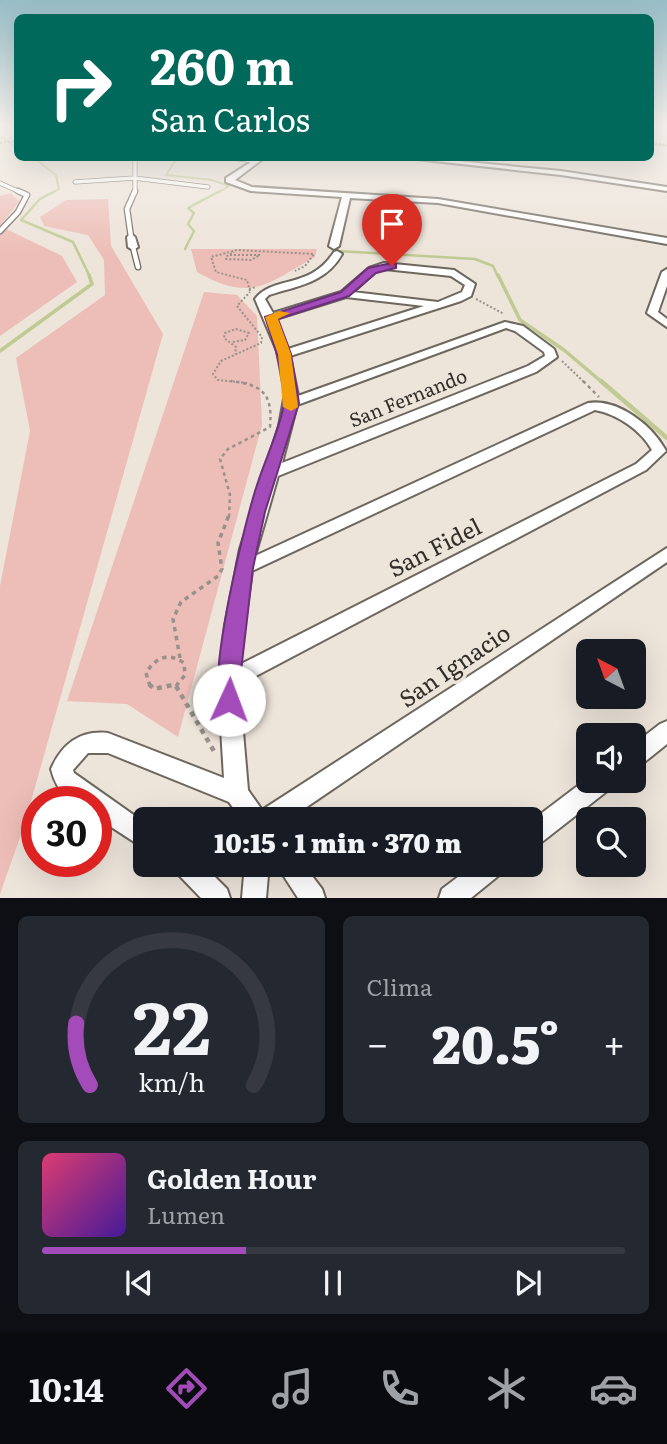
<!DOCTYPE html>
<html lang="es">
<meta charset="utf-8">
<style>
body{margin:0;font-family:Literata,serif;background:#242831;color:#f1f3f6;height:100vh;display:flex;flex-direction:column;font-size:26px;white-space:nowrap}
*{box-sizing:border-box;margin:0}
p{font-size:23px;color:#9ea1a6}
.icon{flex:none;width:38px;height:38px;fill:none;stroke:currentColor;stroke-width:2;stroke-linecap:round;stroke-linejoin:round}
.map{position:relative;height:898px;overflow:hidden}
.side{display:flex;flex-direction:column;gap:18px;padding:18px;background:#0d0f14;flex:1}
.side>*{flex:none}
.top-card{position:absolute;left:14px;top:14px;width:640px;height:147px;border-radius:10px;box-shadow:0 7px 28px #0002;background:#00695c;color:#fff;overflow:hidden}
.needle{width:46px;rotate:319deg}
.controls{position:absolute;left:576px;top:639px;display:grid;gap:14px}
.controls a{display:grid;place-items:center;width:70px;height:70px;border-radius:10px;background:#171b24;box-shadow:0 7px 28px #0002;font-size:35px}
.speed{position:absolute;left:21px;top:786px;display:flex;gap:14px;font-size:35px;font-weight:700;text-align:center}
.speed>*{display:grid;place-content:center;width:91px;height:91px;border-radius:50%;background:#171b24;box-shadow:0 7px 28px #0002;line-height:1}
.speed .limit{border:10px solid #d22;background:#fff;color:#111}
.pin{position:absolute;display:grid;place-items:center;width:60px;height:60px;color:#fff;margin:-72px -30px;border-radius:50% 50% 50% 0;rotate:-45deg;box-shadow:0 0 7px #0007}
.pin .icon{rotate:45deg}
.me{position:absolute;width:77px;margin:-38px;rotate:2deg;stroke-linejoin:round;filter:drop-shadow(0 0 5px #0008)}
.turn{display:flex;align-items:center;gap:24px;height:147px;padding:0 21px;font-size:32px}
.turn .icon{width:91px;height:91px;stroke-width:2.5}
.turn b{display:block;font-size:49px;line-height:60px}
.big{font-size:52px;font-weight:800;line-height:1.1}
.side .card{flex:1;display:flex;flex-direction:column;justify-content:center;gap:10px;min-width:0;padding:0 24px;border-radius:10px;background:#242831}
.side .dial{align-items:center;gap:0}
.dial svg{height:182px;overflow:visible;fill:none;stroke:#363941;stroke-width:7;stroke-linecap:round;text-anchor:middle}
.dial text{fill:#f1f3f6;stroke:none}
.song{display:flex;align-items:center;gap:21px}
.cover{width:84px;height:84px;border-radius:10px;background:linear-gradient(135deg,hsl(340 70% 55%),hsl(260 70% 35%))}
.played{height:7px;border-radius:4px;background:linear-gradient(90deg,#a34cb9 35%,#363941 35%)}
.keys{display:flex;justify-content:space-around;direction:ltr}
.heat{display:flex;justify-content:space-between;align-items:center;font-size:38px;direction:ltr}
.side .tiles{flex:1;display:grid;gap:18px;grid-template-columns:1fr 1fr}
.card:last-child{grid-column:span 2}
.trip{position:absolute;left:133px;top:807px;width:410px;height:70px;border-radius:10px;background:#171b24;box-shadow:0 7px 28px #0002;font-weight:800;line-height:70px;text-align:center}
.dock{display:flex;height:112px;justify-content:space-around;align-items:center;background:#090b0e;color:#9ea1a6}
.dock .icon{width:49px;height:49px}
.dock .current{color:#a34cb9}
.dock b{font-size:32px;color:#f1f3f6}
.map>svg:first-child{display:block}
.green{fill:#edbeb7}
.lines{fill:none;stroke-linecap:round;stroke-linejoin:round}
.stream-far3{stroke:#bfcb93;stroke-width:2}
.stream-far2{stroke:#bfcb93;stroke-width:2.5}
.stream-far1{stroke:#bfcb93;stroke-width:3.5}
.stream{stroke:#bfcb93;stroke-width:4.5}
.lane-far1-casing{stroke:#6e675e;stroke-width:5}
.lane-casing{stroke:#6e675e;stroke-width:7}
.street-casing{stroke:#6e675e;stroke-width:4}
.path-far3{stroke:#99928b;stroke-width:2;stroke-dasharray:2 2;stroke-linecap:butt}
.path-far2{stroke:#99928b;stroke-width:2.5;stroke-dasharray:3.5 3.5;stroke-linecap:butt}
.path-far1{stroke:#99928b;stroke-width:3.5;stroke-dasharray:4.5 4.5;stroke-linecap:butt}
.path{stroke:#99928b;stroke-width:4.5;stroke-dasharray:5 5;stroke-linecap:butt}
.lane-far1{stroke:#fff;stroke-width:3.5}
.lane{stroke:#fff;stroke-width:4.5}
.street{fill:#fff;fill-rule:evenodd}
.route{fill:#a34cb9;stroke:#6a3178;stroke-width:2}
.slow{fill:#f59e0b}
.labels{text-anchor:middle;stroke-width:7;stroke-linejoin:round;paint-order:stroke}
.street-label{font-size:19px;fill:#312d29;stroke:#ede4da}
.near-street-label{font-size:23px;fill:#312d29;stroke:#ede4da}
</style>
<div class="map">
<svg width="667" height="898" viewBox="0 0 667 898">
<rect width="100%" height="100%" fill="#ede4da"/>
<path class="green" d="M11,193l8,9 -19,24 62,30 15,26 -77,54v-140z
M108,199l3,47 52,88 -139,492 -24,68v-308l30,-155 -14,-73 89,-63 -1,-35 -16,-25 -44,-9 -4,-9 26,-17z
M191,249h126l-2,8c-48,27 -64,46 -118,15z
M204,292l33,3 20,21 5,109 -84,312 -51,-33 -60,-3z"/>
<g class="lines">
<path class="stream-far3" d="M0,136l18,12
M651,144l16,2
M34,158l22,17 3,14 -7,4
M177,158l-11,17 46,5 17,6 -12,7"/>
<path class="stream-far2" d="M55,191l-15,8 -19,21 52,22 17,35
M185,249l9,-18 -6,-7 6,-11 -6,-5 32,-17
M337,251l138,8 18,7 5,11"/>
<path class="stream-far1" d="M498,275l22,45 44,30 39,33
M0,351l92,-67 -3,-9"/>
<path class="stream" d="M601,381l66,57"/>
<g class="lane-far1-casing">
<path id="lane-far1" d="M135,158v35
M231,158l25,3
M75,182l59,-4 74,9
M0,183l22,10"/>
</g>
<g class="lane-casing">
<path id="lane" d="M0,231l18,-19 9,-17 -9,-4
M131,237l-4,-28 8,-18
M133,247l5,20"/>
</g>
<g class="street-casing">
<path id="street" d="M257,158h7l-29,22 17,7 186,12 229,39v6l-229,-41 -88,-5 -11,48 -5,3 -5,-3 13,-49 -91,-6 -25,-9v-4z
M407,158h19l135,13 106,16v4l-106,-16z
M131,234l4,3 3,10 -5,3 -5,-3 -1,-10z
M337,251l5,3c-16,29 -45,32 -73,41l-4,4 8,14 68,-21 28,-24 15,-5 70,7 21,14 -4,12 -10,5 -171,55 8,40 207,-74 18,4 31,23 3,8 -21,15 -258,104 -23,80 333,-153c30,-5 65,23 78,48l-20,19 -407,215 9,105 14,20 405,-262v14l-378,257h-48l-12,-17 -121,-49h-20l-15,17 1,3 71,50v26l-49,-32v-15c-26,0 -38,-6 -45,-33 11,-25 29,-39 57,-36l116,45 -5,-83 6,-69 15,-77 39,-123 6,-33 -8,-42 -22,-52c18,-24 55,-9 79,-47zM385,269l66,7 14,9 -3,7 -24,10 -85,-10 22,-20zM346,297l78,9 -136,43 -12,-30zM506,328l9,3 29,21 1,4 -17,10 -246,97 15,-58zM595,410c22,4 46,20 57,40l-16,14 -397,201 13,-94z
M667,269v17l-9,26 9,7v8l-20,-14 15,-41z
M667,721v23l-25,20 -8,3v-23l26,-20z
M588,778v2h26l-3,8 -73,57 -8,4v-27z
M172,864h30l25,25 3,9h-29l-25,-26z
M245,864h24l-3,34h-24z
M276,864h27l19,25 3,9h-27z
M475,864h32l-4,8 -32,26h-32l3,-9z"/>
</g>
<path class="path-far3" d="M0,143l18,-2
M651,143l16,2
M230,255h30l-9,5 -25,-1 1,-3 7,-4
M249,289l7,-2
M250,291l-3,-11 -31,-8 -5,-15 26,-7 77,4 -9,12 -10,5
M476,299l28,15
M233,342l12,-2 4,-7 -13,-4 -11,4 -1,5 12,9 -1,7
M562,361l23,22
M247,383l-29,-3 -5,-6 8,-13 40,-18 1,-6 -25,-31 13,-14"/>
<path class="path-far2" d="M583,381l16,16
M229,517l1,-22 -10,-36 8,-10 42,-22c3,-34 -8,-42 -39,-46"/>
<path class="path-far1" d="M180,658l-7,-39 8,-17 37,-26 4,-7 -4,-26 11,-28
M150,686l-4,-13c10,-16 22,-21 38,-10l1,12 -9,11"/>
<path class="path" d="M149,684l5,5 23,-5
M176,686l39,67"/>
<use href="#lane-far1" class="lane-far1"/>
<use href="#lane" class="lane"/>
<use href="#street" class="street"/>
</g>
<linearGradient id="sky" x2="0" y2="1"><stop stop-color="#97bdc6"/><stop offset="0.5" stop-color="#f7f3ee"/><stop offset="1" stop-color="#f7f3ee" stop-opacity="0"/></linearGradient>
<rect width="667" height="251" fill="url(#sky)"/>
<path class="route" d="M392,263l4,1v4l-20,5 -27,23 -71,23 13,35 8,49 -34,109 -12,56 -13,112 1,20 -4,7 -8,3 -8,-3c-14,-32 24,-187 37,-225 6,-19 26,-64 26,-82 0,-28 -10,-56 -19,-83l76,-25 27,-24z"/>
<path class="slow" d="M279,311l11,2 -12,6 13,35 7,53 -7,4 -8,-4 -5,-53 -13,-37z"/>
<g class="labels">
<g class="street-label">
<text transform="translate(408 398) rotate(-22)" y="7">San Fernando</text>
</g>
<g class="near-street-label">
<text transform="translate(435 548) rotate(-27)" y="8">San Fidel</text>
<text transform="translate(455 666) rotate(-34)" y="8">San Ignacio</text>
</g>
</g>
</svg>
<div class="controls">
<a><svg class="needle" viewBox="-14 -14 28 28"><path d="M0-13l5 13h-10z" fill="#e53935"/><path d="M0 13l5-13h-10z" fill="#9ea1a6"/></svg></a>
<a><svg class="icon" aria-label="sound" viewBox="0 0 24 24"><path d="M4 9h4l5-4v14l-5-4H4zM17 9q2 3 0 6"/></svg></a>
<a><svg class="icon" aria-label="search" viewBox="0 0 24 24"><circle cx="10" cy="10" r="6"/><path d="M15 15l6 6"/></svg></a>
</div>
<div class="speed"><div class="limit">30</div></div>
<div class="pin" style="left:392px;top:266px;background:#d93025"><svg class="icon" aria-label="arrive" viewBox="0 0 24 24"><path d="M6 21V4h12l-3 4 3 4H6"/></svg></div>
<svg class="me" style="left:229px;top:700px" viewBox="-20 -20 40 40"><circle r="19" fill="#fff"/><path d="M0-13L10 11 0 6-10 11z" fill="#a34cb9"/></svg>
<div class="trip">10:15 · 1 min · 370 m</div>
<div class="top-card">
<div class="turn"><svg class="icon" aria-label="right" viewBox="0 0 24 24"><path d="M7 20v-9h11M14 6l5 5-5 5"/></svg><div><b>260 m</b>San Carlos</div></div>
</div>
</div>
<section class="side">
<div class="tiles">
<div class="card dial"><svg viewBox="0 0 100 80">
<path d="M14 69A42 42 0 1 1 86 69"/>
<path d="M14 69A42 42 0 0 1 8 42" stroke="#a34cb9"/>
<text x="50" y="56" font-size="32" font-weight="700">22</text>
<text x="50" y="72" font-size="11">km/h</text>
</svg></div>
<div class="card"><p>Clima</p>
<div class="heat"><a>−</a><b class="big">20.5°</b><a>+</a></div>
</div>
<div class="card">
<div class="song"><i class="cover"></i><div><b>Golden Hour</b><p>Lumen</p></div></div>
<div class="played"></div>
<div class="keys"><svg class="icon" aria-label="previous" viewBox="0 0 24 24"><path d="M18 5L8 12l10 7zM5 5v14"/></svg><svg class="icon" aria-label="pause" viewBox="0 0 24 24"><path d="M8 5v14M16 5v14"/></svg><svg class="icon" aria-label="next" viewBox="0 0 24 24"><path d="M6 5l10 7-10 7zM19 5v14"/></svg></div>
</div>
</div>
</section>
<nav class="dock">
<b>10:14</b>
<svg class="icon current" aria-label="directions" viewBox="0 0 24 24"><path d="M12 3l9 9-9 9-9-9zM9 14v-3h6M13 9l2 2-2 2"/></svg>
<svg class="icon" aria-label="music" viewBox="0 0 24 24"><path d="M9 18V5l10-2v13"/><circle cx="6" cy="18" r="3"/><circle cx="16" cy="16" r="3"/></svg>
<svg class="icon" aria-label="phone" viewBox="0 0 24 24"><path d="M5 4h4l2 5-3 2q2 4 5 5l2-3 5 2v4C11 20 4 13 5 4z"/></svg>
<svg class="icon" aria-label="climate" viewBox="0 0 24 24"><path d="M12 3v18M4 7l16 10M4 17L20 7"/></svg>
<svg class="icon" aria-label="car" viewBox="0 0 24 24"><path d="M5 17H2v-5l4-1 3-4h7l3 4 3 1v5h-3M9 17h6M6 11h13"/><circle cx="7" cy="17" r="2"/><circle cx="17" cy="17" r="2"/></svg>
</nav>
